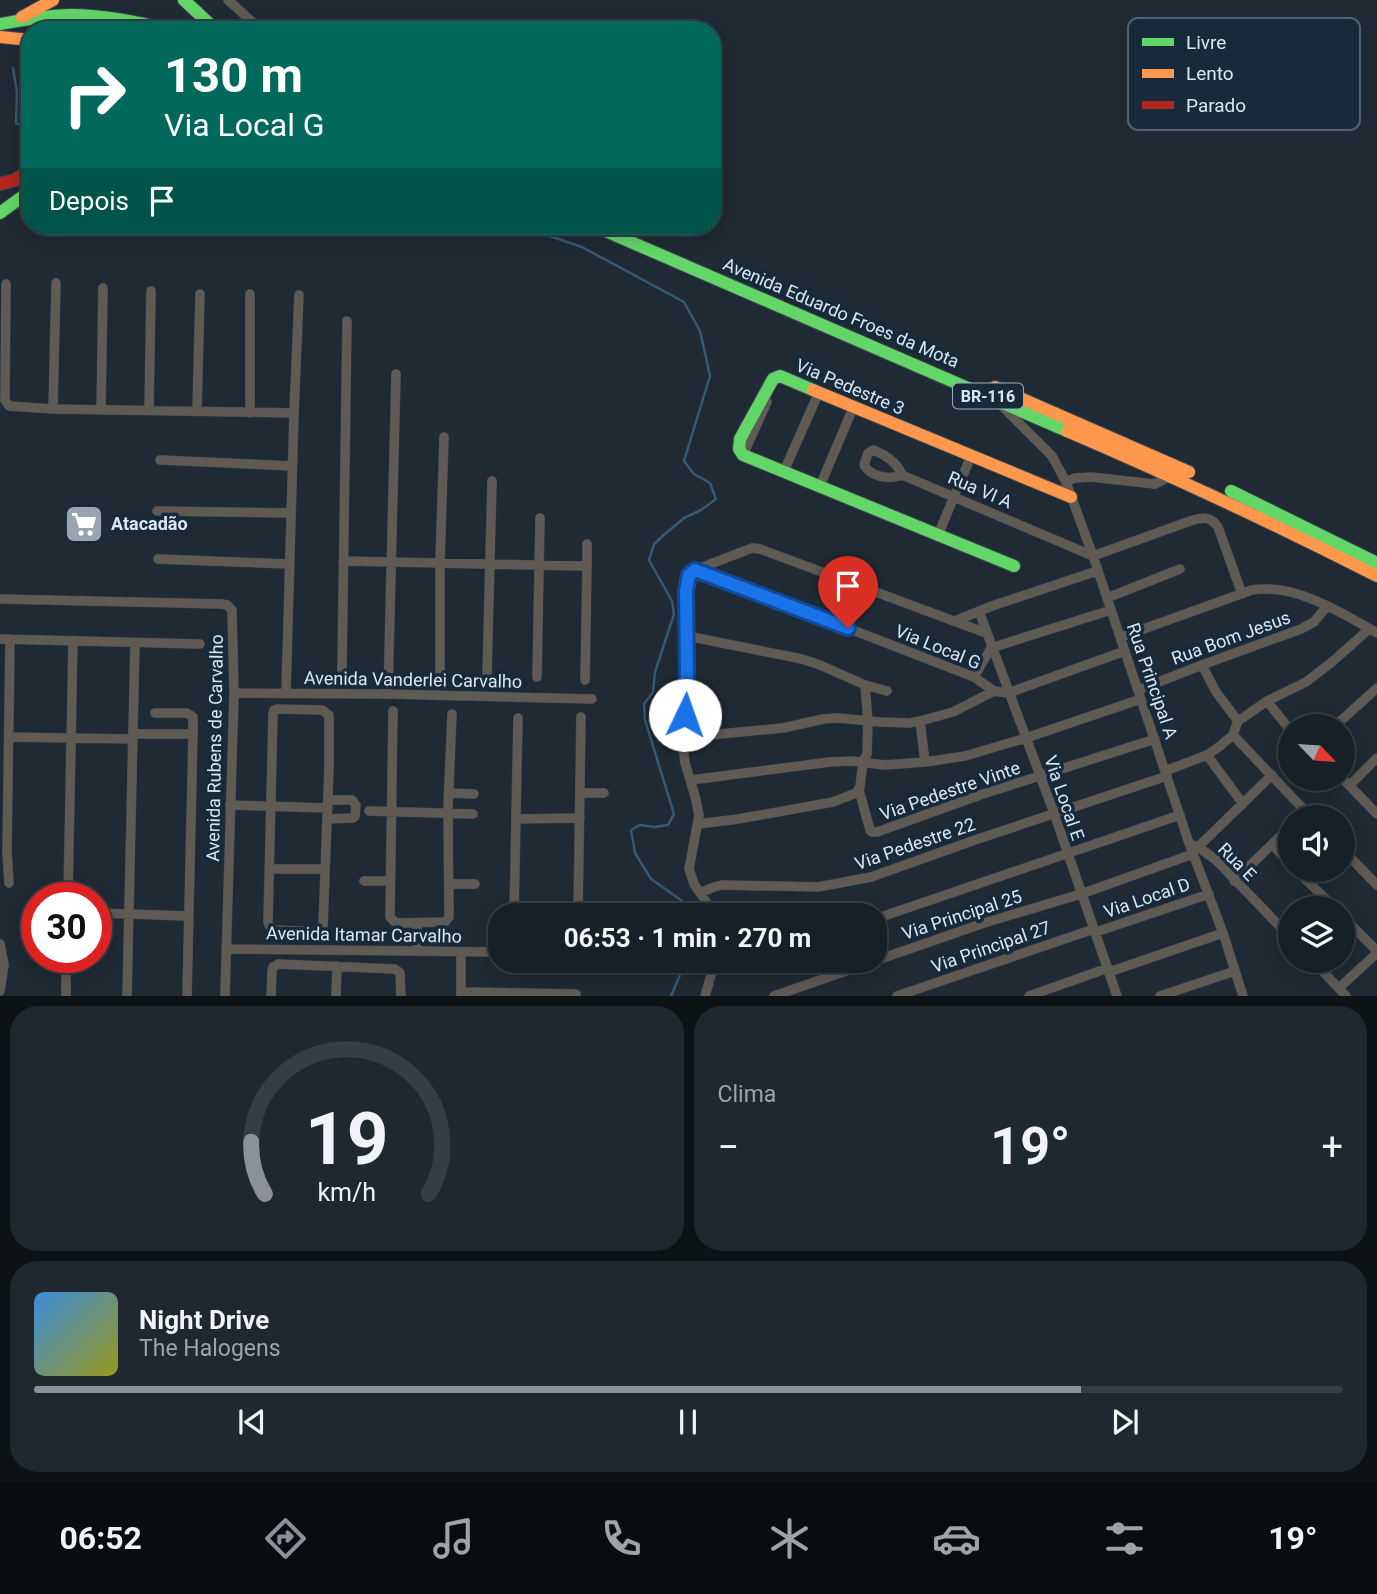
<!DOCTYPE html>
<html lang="pt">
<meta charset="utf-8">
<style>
body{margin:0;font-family:Roboto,sans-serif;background:#20282f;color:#f1f3f6;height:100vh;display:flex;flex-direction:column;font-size:26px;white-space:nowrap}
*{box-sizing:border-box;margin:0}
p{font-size:23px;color:#9ea3a7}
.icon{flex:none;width:38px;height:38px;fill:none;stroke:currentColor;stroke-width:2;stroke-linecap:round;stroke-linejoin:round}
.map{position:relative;height:996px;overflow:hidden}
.drawer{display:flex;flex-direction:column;gap:10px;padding:10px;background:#0d1215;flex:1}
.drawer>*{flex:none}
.banner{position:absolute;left:21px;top:21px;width:700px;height:214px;border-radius:28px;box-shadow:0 4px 18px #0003,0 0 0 2px #363e44;background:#00695c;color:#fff;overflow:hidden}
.needle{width:46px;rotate:115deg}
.fabs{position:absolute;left:1278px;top:714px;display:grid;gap:14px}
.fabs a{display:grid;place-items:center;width:77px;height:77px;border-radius:50%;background:#172027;box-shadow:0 4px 18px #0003,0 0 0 2px #363e44;font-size:35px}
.speed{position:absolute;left:21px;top:882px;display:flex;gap:14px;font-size:35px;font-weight:700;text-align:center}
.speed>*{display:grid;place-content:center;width:91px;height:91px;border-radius:50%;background:#172027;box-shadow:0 4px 18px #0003,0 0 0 2px #363e44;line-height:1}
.speed .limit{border:10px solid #d22;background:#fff;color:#111}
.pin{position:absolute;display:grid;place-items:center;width:60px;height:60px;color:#fff;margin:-72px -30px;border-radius:50% 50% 50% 0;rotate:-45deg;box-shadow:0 0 7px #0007}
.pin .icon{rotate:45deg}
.me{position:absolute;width:77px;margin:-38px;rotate:3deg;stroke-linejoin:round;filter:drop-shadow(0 0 5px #0008)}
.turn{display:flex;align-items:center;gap:24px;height:147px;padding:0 28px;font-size:32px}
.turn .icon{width:91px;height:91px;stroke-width:2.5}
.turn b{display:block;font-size:49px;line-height:60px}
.then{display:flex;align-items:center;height:66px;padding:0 28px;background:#0003;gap:14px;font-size:26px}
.big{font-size:52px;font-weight:700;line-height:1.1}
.drawer .tile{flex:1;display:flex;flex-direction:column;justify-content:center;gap:10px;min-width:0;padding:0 24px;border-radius:28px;background:#20282f}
.drawer .dial{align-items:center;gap:0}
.dial svg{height:182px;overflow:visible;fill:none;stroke:#363e44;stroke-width:7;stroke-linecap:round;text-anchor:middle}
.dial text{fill:#f1f3f6;stroke:none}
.song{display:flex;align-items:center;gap:21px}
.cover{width:84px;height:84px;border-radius:10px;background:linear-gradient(135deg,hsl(210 70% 55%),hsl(60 70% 35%))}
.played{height:7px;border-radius:4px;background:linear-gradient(90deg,#8c9099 80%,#363e44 80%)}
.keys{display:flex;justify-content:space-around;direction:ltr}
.heat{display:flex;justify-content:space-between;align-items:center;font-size:38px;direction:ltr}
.drawer .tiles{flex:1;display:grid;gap:10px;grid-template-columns:1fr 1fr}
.tile:last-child{grid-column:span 2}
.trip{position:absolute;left:488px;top:903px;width:399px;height:70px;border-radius:28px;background:#172027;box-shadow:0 4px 18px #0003,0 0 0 2px #363e44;font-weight:700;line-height:70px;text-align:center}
.tab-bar{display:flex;height:112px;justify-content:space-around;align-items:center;background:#090d10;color:#9ea3a7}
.tab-bar .icon{width:49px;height:49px}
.tab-bar .on{color:#8c9099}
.tab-bar b{font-size:32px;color:#f1f3f6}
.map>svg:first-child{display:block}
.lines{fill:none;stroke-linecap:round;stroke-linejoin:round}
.stream{stroke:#355a75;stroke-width:2.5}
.street-casing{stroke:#3f4851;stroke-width:10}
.fast-casing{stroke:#3f4851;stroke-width:14}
.slow-casing{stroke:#3f4851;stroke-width:14}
.jam-casing{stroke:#3f4851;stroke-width:14}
.street{stroke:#605a55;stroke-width:9}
.fast{stroke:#63d668;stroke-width:12}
.slow{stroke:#ff974d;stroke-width:12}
.jam{stroke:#b3261e;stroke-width:12}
.route-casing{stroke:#114b97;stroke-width:18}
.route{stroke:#1a73e8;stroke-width:12}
.labels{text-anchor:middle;stroke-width:7;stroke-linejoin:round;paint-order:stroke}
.shield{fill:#172a3c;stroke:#a0aebb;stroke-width:2}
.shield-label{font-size:16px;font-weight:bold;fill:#dae6f2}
.street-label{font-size:18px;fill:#dae6f2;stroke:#172a3c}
.poi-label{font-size:18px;font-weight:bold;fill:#dae6f2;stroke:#172a3c;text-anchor:start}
.key{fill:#172a3c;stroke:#526273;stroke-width:2}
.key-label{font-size:19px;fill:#dae6f2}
</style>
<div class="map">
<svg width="1377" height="996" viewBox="0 0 1377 996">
<rect width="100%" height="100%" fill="#1f2a34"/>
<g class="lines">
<path class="stream" d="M13,68l4,24 -1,31 5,3h5
M520,226l62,21 102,55 16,29 10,45 -26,85 10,13 16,9 6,16 -15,11 -17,8 -19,16 -11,10 -5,16 23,41 2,13 -19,58 -2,20 -9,12 1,16 29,94 -6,11 -13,2 -15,-2 -9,5 4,23 16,26 30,21 14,15
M671,996l15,-35"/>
<g class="street-casing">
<path id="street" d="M228,0l33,30
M6,284l-1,116 4,6 44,3 241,4
M1003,407l49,49 14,26 27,74 96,287 34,90 20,63
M53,409l3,-126
M101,410l2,-122
M149,410l2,-119
M197,411l3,-117
M250,413v-119
M743,455l24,-53
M160,460l132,6
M784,471l35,-79
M902,475c-13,5 -31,2 -38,-10l4,-12 5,-3c13,5 24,12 29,25l191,81 100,-36c11,-3 18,-3 25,7l24,67
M1066,482l9,-4 16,-1 64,7 16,-8
M820,486l33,-78
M157,511l134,2
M938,535l33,-79
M158,559l132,5
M343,561l244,5 -2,114
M587,566v-22
M698,570l276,107 20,14 14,2 117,-42
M1107,598l73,-29
M0,599l222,5 5,1 5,5 2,83 -9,303
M979,611l75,202 63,183
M955,621l37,-15 105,-35
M687,636l115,23 18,6 45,20 22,6
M1121,637l131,-47c42,-7 89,22 125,43
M0,639l200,5
M1202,665l14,27 22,29
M342,671l5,-350
M440,675v-112l4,-126
M487,675l5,-194
M537,677l3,-159
M974,677l17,-29 120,-38
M1138,690l64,-25 99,-36 13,-7 13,-16
M234,693l154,1 204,5
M286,693l8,-280 5,-118
M388,694l8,-320
M1267,701l23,29
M277,709l45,1 7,5v53l-6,158 -1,4 -4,2 -43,-2 -5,-3 -2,-5 5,-208 1,-4z
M393,711l-3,206 6,6 49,-1 4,-5 -1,-110 4,-93
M920,721l5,41
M1335,726l42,-38
M133,734h60v-17l-6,-4h-32
M1233,735l78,82
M9,737l123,2
M682,740l27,-5 74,-7 40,-9 15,-1 41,4 30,1 11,-2 33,-9 41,-21
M1207,755l36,49
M1165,771l42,-16 13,-9 13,-11 5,-14 6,-4 23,-16 39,-19 26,-20 37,-33
M1342,778l35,36
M691,780l139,-18 22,-1 33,4 40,-3 40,-6 61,-18 115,-39
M1350,785l27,-27
M859,790l11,40 2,2h5l103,-37 175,-56
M449,793l25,1
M581,793h23
M230,805l98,3
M369,811l104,3
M328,819l25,-1 2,-2 1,-11 -4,-5h-24
M516,819l64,-1
M698,824l40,-5 95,-17 23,-9 4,-6 3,-26 4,-7 1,-33 -3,-36
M1189,843l9,4 18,13 74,77
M1272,845l18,18
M1198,847l74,-72
M1342,849l35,36
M269,869h56
M1296,870l39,38
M364,881h26
M1234,881l56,-54
M9,883l-2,-31 3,-213
M449,884h26
M700,893l14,-6 8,-2 96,2 53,-10 104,-37 192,-64
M68,898l5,-257
M96,913l93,3
M514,915l4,-197
M578,915l3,-198
M715,915l-21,-31 -5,-15 10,-54 -4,-19 -10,-33 -3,-23 5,-39 -1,-110 4,-18 5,-3 57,-22 8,1 226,84
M1342,916l35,35
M875,919l305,-104
M417,923v28
M1096,932l113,-38
M0,944l4,21 -4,26
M226,949l274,3
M1313,961l33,35
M1109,972l114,-39
M1339,988l38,-35
M461,992l115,2
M66,996v-39
M127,996l8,-353
M187,996l6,-262
M271,996l1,-25 1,-4 5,-3 117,5 5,4 1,23
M336,996l1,-30
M461,996v-44
M705,996l10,-35
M774,996l210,-73 97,-29 112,-40
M897,996l197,-67
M1029,996l79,-28
M1160,996l75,-25"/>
</g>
<g class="fast-casing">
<path id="fast" d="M184,0l32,30
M0,24c23,-4 48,-9 72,-9 33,0 66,7 98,15
M39,29l28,-1 29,2
M0,213l30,-22
M594,226l473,205
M813,390l-33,-14 -7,3 -33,60 -1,10 4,6 271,111
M1231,491l146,72"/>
</g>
<g class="slow-casing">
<path id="slow" d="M22,17l31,-17
M0,37l30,3
M995,387l194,85
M813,390l258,107
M1067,431c105,45 208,93 310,145"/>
</g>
<g class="jam-casing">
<path id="jam" d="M0,184l15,-4 15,-9"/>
</g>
<use href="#street" class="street"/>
<use href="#fast" class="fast"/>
<use href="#slow" class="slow"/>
<use href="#jam" class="jam"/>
</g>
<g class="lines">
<g class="route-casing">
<path id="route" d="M685,715l2,-44 -1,-80 3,-16 6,-5 153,58"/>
</g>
<use href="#route" class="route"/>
</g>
<defs>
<g id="supermarket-square" transform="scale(2.0125)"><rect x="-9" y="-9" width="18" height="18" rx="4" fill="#99a4b0" stroke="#172a3c"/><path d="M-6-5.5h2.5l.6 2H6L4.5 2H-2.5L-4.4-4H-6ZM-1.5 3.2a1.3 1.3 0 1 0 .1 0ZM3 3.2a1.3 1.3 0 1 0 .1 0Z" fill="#fff"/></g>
</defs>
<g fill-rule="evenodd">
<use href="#supermarket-square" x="84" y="524"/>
</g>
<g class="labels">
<rect class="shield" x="953" y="383.5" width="70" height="25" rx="5"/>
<g class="shield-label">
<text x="988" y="402">BR-116</text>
</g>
<g class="street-label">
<text transform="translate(841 313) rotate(23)" y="6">Avenida Eduardo Froes da Mota</text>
<text transform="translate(850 387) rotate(23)" y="6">Via Pedestre 3</text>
<text transform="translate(980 490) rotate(23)" y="6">Rua VI A</text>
<text transform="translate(1231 638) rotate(-20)" y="6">Rua Bom Jesus</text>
<text transform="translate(938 647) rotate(22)" y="6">Via Local G</text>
<text transform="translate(413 680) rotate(1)" y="6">Avenida Vanderlei Carvalho</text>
<text transform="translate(1152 681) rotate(71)" y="6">Rua Principal A</text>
<text transform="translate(215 748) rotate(-89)" y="6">Avenida Rubens de Carvalho</text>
<text transform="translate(950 791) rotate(-19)" y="6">Via Pedestre Vinte</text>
<text transform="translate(1064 798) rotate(71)" y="6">Via Local E</text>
<text transform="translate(915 844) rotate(-19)" y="6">Via Pedestre 22</text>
<text transform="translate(1237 862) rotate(45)" y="6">Rua E</text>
<text transform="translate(1147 898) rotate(-19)" y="6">Via Local D</text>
<text transform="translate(962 915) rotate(-18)" y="6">Via Principal 25</text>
<text transform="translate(364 935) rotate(1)" y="6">Avenida Itamar Carvalho</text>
<text transform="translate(991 947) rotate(-19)" y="6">Via Principal 27</text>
</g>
<g class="poi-label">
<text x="111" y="530">Atacadão</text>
</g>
</g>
<rect x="1128" y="18" width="232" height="112" rx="10" class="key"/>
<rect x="1142" y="38" width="32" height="8" fill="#63d668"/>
<rect x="1142" y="69" width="32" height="9" fill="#ff974d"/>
<rect x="1142" y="101" width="32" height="8" fill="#b3261e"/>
<g class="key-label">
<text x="1186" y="49">Livre</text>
<text x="1186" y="80">Lento</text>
<text x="1186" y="112">Parado</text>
</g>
</svg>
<div class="fabs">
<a><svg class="needle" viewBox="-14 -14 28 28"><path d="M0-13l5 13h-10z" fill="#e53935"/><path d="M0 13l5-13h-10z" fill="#9ea3a7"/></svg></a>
<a><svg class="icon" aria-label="sound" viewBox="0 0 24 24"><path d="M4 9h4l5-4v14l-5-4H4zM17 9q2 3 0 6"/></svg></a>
<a><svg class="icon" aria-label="layers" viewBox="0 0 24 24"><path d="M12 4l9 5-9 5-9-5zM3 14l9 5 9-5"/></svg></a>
</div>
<div class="speed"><div class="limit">30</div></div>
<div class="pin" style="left:848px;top:628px;background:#d93025"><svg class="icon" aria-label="arrive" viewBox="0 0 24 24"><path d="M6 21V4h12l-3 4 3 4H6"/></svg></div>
<svg class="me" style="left:685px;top:715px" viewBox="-20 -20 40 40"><circle r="19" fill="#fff"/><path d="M0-13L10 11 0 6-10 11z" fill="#1a73e8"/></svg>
<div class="trip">06:53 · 1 min · 270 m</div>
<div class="banner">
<div class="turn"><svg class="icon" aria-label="right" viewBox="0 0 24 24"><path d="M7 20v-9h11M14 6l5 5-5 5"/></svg><div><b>130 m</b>Via Local G</div></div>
<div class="then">Depois<svg class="icon" aria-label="arrive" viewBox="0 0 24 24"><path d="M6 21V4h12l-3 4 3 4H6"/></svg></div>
</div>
</div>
<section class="drawer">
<div class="tiles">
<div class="tile dial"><svg viewBox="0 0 100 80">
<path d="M14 69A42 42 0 1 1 86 69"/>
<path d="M14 69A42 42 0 0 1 8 46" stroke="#8c9099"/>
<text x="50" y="56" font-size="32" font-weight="700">19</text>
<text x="50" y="72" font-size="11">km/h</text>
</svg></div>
<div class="tile"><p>Clima</p>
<div class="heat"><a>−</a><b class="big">19°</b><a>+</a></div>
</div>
<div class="tile">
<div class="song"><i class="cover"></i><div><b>Night Drive</b><p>The Halogens</p></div></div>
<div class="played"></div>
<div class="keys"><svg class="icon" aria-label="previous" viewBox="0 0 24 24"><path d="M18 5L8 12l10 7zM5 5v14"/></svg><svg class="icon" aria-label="pause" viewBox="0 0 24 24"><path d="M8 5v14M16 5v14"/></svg><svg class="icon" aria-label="next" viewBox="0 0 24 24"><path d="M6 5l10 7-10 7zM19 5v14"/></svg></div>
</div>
</div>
</section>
<nav class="tab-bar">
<b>06:52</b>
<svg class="icon on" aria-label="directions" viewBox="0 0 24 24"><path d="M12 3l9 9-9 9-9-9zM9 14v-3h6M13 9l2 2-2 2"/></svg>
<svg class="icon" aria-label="music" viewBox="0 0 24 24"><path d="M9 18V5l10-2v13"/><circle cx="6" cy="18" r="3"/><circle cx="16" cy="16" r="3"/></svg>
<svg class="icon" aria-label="phone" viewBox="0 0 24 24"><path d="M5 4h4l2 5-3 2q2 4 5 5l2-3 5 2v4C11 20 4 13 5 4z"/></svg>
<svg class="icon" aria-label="climate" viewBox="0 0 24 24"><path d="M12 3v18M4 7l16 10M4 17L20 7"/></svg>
<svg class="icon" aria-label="car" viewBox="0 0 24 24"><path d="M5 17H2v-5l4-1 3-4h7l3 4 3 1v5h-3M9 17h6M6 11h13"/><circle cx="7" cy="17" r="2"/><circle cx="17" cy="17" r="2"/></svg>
<svg class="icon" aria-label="filters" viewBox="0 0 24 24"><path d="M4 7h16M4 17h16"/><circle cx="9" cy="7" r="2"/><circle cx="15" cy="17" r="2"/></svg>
<b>19°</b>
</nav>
